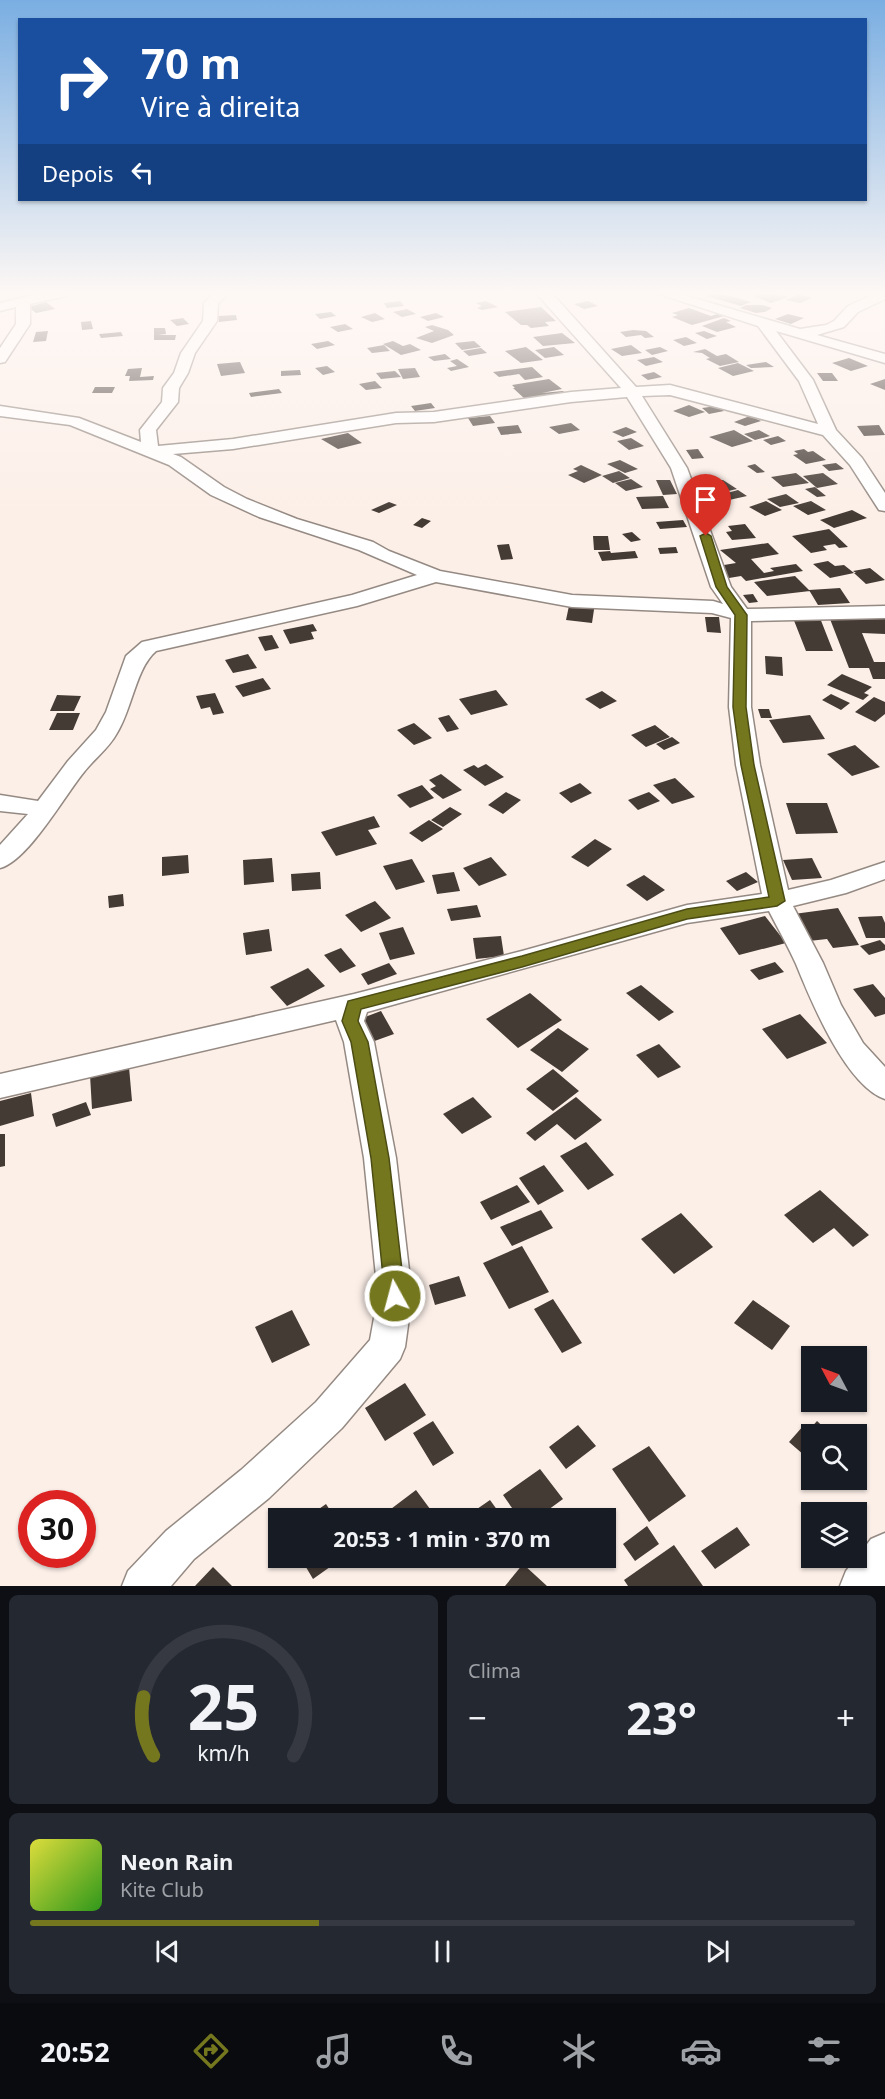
<!DOCTYPE html>
<html lang="pt">
<meta charset="utf-8">
<style>
body{margin:0;font-family:"Noto Sans",sans-serif;background:#242831;color:#f1f3f6;height:100vh;display:flex;flex-direction:column;font-size:22px;white-space:nowrap}
*{box-sizing:border-box;margin:0}
p{font-size:20px;color:#9ea1a6}
.icon{flex:none;width:33px;height:33px;fill:none;stroke:currentColor;stroke-width:2;stroke-linecap:round;stroke-linejoin:round}
.map{position:relative;height:1586px;overflow:hidden}
.drawer{display:flex;flex-direction:column;gap:9px;padding:9px;background:#0d0f14;flex:1}
.drawer>*{flex:none}
.banner{position:absolute;left:18px;top:18px;width:849px;height:183px;border-radius:0px;box-shadow:0 2px 4px #0004;background:#1a4fa0;color:#fff;overflow:hidden}
.needle{width:39px;rotate:311deg}
.controls{position:absolute;left:801px;top:1346px;display:grid;gap:12px}
.controls a{display:grid;place-items:center;width:66px;height:66px;border-radius:0px;background:#171b24;box-shadow:0 2px 4px #0004;font-size:30px}
.speed{position:absolute;left:18px;top:1490px;display:flex;gap:12px;font-size:30px;font-weight:700;text-align:center}
.speed>*{display:grid;place-content:center;width:78px;height:78px;border-radius:50%;background:#171b24;box-shadow:0 2px 4px #0004;line-height:1}
.speed .limit{border:9px solid #d22;background:#fff;color:#111}
.pin{position:absolute;display:grid;place-items:center;width:51px;height:51px;color:#fff;margin:-62px -26px;border-radius:50% 50% 50% 0;rotate:-45deg;box-shadow:0 0 6px #0007}
.pin .icon{rotate:45deg}
.me{position:absolute;width:66px;margin:-33px;rotate:353deg;stroke-linejoin:round;filter:drop-shadow(0 0 4px #0008)}
.turn{display:flex;align-items:center;gap:21px;height:126px;padding:0 24px;font-size:27px}
.turn .icon{width:78px;height:78px;stroke-width:2.5}
.turn b{display:block;font-size:42px;line-height:51px}
.then{display:flex;align-items:center;height:57px;padding:0 24px;background:#0003;gap:12px;font-size:22px}
.big{font-size:45px;font-weight:700;line-height:1.1}
.drawer .widget{flex:1;display:flex;flex-direction:column;justify-content:center;gap:9px;min-width:0;padding:0 21px;border-radius:9px;background:#242831}
.drawer .dial{align-items:center;gap:0}
.dial svg{height:156px;overflow:visible;fill:none;stroke:#363941;stroke-width:7;stroke-linecap:round;text-anchor:middle}
.dial text{fill:#f1f3f6;stroke:none}
.song{display:flex;align-items:center;gap:18px}
.cover{width:72px;height:72px;border-radius:9px;background:linear-gradient(135deg,hsl(60 70% 55%),hsl(110 70% 35%))}
.played{height:6px;border-radius:3px;background:linear-gradient(90deg,#75771e 35%,#363941 35%)}
.keys{display:flex;justify-content:space-around;direction:ltr}
.heat{display:flex;justify-content:space-between;align-items:center;font-size:33px;direction:ltr}
.drawer .tiles{flex:1;display:grid;gap:9px;grid-template-columns:1fr 1fr}
.widget:last-child{grid-column:span 2}
.trip{position:absolute;left:268px;top:1508px;width:348px;height:60px;border-radius:0px;background:#171b24;box-shadow:0 2px 4px #0004;font-weight:700;line-height:60px;text-align:center}
.menu{display:flex;height:96px;justify-content:space-around;align-items:center;background:#090b0e;color:#9ea1a6}
.menu .icon{width:42px;height:42px}
.menu .current{color:#75771e}
.menu b{font-size:27px;color:#f1f3f6}
.map>svg:first-child{display:block}
.building{fill:#453b35}
.lines{fill:none;stroke-linecap:round;stroke-linejoin:round}
.minor-casing{stroke:#958a83;stroke-width:3}
.minor{fill:#fff;fill-rule:evenodd}
.route{fill:#75771e;stroke:#4c4d14;stroke-width:1.5}
</style>
<div class="map">
<svg width="885" height="1586" viewBox="0 0 885 1586">
<rect width="100%" height="100%" fill="#fcefe8"/>
<path class="building" d="M713,293h7l31,9 -10,4 -35,-10z
M762,293h14l12,4 -17,6 -18,-7z
M799,294l13,4 -12,5 -14,-3z
M400,301l4,5 -17,2 -3,-5z
M486,301l12,6 -16,3 -5,-2 5,-2 -6,-3z
M588,301l10,5 -14,3 -10,-5z
M46,302l9,7 -19,4 -8,-6z
M746,305h17l9,3 -7,4 -9,1 -16,-5z
M541,307l15,14 -11,1 4,4 -18,2 -4,-3h-6l-16,-13z
M689,308l22,8 6,-2 7,2 -32,9 -20,-8 6,-2 -6,-2z
M407,309l9,5 -14,3 -9,-5z
M331,312l5,4 -16,3 -5,-5z
M375,313l10,6 -13,3 -11,-5z
M436,313l8,4 -16,4 -8,-4z
M788,314l16,4 -13,6 -16,-5z
M236,315l1,5 -18,2 -1,-6z
M183,318l6,6 -12,2 -7,-6z
M724,318l7,3 -5,1 10,5 -19,5 -15,-6z
M91,321l2,8 -11,1 -1,-8z
M345,324l8,5 -15,3 -8,-5z
M432,325l16,5 6,5 -22,8 -16,-5 18,-7 -9,-4z
M154,328h11l1,6 -8,1h18l-1,5h-21z
M633,330l13,1 8,6 -9,1 -4,-3 -15,2 -6,-5z
M48,331l-2,10 -13,1 3,-10z
M704,331l13,5 -10,3 -12,-6z
M121,332l2,4 -22,2 -2,-4z
M562,333l13,10 -32,3 -10,-9z
M686,337l11,6 -13,3 -11,-6z
M328,341l7,4 -18,4 -6,-5z
M393,341l10,5 7,-2 11,6 -20,5 -18,-11z
M474,341l7,6 -19,3 -7,-7z
M384,345l6,6 -18,2 -5,-5z
M631,345l11,8 -20,3 -11,-7z
M526,347l17,13 -22,3 -16,-12z
M554,347l10,8 -19,3 -10,-8z
M660,347l8,4 -16,4 -7,-5z
M481,348l6,5 -18,3 -6,-5z
M705,349l12,7 9,-2 13,8 -19,4 -14,-7 4,-1 -8,-5 -9,-1z
M445,354l6,5 -17,2 -6,-4z
M654,357l9,5 -17,4 -9,-6z
M849,358l19,8 -17,5 -19,-8z
M457,359l12,8 -18,4 -4,-3 10,-2 -7,-5z
M240,362l5,11 -24,3 -4,-12z
M766,362l8,5 -23,1 -5,-3z
M738,363l16,8 -21,5 -15,-8z
M327,366l8,6 -12,3 -8,-7z
M532,367l11,10 -18,3 -6,-6 -20,3 -6,-5z
M142,368l-2,9 14,-1 -1,4 -24,1 1,-5h-5l3,-7z
M415,368l5,9 -17,2 -5,-10z
M300,370l1,5 -20,1v-5z
M395,371l6,6 -20,2 -5,-6z
M654,372l8,5 -14,3 -7,-5z
M817,373h15l6,8h-15z
M549,379l13,10 -20,4 21,-2 4,4 -42,4 -12,-11h2l-3,-3z
M885,379v11l-15,-6z
M375,381l7,7 -16,2 -7,-6z
M95,387h20l-3,6h-20z
M279,389l3,4 -31,4 -2,-4z
M431,403l4,5 -20,3 -4,-5z
M689,405l16,7 -16,5 -16,-6z
M717,406l7,5 -15,3 -7,-6z
M490,416l5,7 -22,3 -5,-8z
M750,416l11,5 -16,5 -11,-4z
M571,423l9,7 -21,4 -10,-7z
M518,425l4,8 -21,2 -4,-8z
M879,425l6,10 -21,1 -7,-10z
M626,427l11,5 -14,5 -11,-5z
M734,430l19,11 -21,6 -23,-10z
M759,430l11,6 -15,4 -11,-6z
M348,433l14,10 -24,6 -17,-10z
M778,436l8,5 -15,4 -8,-5z
M631,438l13,8 -15,4 -12,-9z
M698,449l6,9 -12,1 -6,-9z
M804,449l4,3 5,-1 13,9 -20,4 -13,-9 5,-1 -4,-3z
M620,460l18,9 -13,4 -18,-9z
M836,463l8,6 -15,2 -7,-6z
M755,464l10,8 -8,1 -10,-7z
M581,465l21,10 -18,8 -16,-8 10,-4 -5,-2z
M619,471l11,7 -17,5 -11,-7z
M796,473l13,10 -26,4 -12,-10z
M823,473l15,11 -21,4 -14,-12z
M631,479l12,8 -17,4 -11,-8z
M656,480h14l7,14 -14,1z
M723,480l14,9 -18,4 -13,-10z
M815,487l11,9 -9,1 -12,-8z
M738,490l9,6 -18,4 -9,-5z
M786,494l13,9 -19,4 -13,-8z
M663,496l6,12 -27,1 -6,-12z
M766,501l16,9 -17,6 -16,-9z
M811,501l15,9 -18,5 -15,-9z
M389,502l8,3 -18,8 -8,-3z
M852,510l15,8 -33,10 -14,-8z
M422,518l9,3 -9,7 -9,-3z
M683,520l4,7 -27,2 -4,-7z
M745,524l11,14 -24,2 -6,-8 6,-1 -4,-5z
M829,529l19,18 -9,1 -4,-4 -12,2 4,4 -16,3 -19,-17z
M632,532l9,8 -10,2 -9,-8z
M593,536h15l2,14h-16z
M768,543l11,11 -28,5 13,14 10,-2 -4,-3 26,-4 7,7 -57,10 -5,-5 -12,2 -11,-12 18,-3 -16,-13z
M509,544l4,15 -12,1 -4,-15z
M676,547l2,6 -18,1 -2,-6z
M610,551l1,2 24,-2 3,7 -36,3 -4,-9z
M828,561l7,5 9,-1 10,8 -24,5 -17,-14z
M870,568l15,12 -19,4 -12,-11h2l-3,-2z
M795,576l15,15 -43,5 -13,-14z
M840,588l10,15 -32,2 -9,-15z
M753,594l5,8 -9,1 -6,-8z
M570,601l25,2 -3,20 -26,-3z
M705,617h14l2,16 -14,-1z
M793,618h27l13,33h-27z
M830,619h55v15l-23,-1 12,29h11v17h-12l-4,-11h-20z
M313,624l4,7 -6,1 3,7 -24,5 -7,-14z
M272,635l7,13 -14,3 -7,-14z
M248,654l9,14 -24,5 -8,-13z
M765,656l17,1 1,19 -17,-2z
M842,674l30,13 -8,6 5,2 -6,5 -36,-15z
M263,678l8,11 -28,8 -8,-11z
M496,690l12,15 -37,10 -12,-16z
M602,691l15,10 -17,8 -15,-10z
M215,693l9,20 -11,2 -3,-8 -9,2 -5,-13z
M831,694l19,9 -9,7 -19,-10z
M57,695l24,1 -7,15h-24z
M874,697l11,5v12l-10,8 -20,-10z
M758,709h11l3,9h-11z
M57,713h23l-7,17h-24z
M449,715l10,14 -12,3 -9,-14z
M810,715l15,24 -42,4 -14,-23z
M414,723l18,15 -18,7 -17,-15z
M655,725l15,12 -24,10 -15,-12z
M672,737l8,6 -16,7 -8,-6z
M855,745l25,22 -28,9 -25,-22z
M486,764l18,13 -19,9 -22,-16 11,-5 4,3z
M441,774l21,16 -19,9 -13,-10 6,-3 -7,-6z
M675,778l20,19 -23,7 -19,-19z
M580,783l12,10 -21,10 -12,-10z
M422,785l12,13 -24,10 -13,-13z
M506,792l15,8 -18,14 -15,-9z
M649,792l11,9 -22,9 -10,-10z
M786,803h41l11,30 -42,1z
M450,807l12,7 -19,13 -12,-7z
M374,816l6,11 -12,3 9,14 -41,12 -15,-24z
M429,820l14,9 -21,13 -13,-9z
M595,839l17,10 -24,18 -17,-10z
M188,855l1,18 -27,3v-19z
M491,857l16,18 -28,11 -16,-18z
M272,858l2,24 -30,3 -1,-25z
M812,858l10,20 -30,2 -9,-20z
M412,859l13,23 -29,8 -13,-24z
M320,872l1,17 -29,2 -1,-17z
M454,872l6,19 -23,3 -5,-19z
M746,872l12,10 -21,9 -11,-10z
M644,875l21,15 -18,11 -21,-16z
M123,894l1,12 -15,2 -1,-12z
M375,901l16,17 -30,14 -16,-17z
M477,905l4,12 -30,4 -4,-12z
M838,908l21,37 -26,3 -6,-9 -18,2 -15,-27z
M765,916l21,27 -47,12 -19,-27z
M882,916l3,7v15h-19l-8,-21z
M403,927l12,27 -25,6 -11,-27z
M269,929l3,22 -26,4 -3,-22z
M501,936l3,20 -28,3 -3,-21z
M880,940l5,5v5l-16,5 -9,-9z
M341,948l15,18 -16,7 -16,-18z
M775,962l9,10 -25,8 -9,-10z
M389,963l8,11 -29,11 -7,-11z
M308,968l17,18 -38,20 -17,-19z
M873,984l12,14v16l-10,3 -22,-28z
M641,985l33,27 -15,9 -33,-28z
M530,993l32,27 -44,28 -32,-29z
M381,1011l13,23 -25,9 -12,-23z
M800,1014l27,29 -40,16 -25,-30z
M558,1028l31,21 -27,23 -32,-22z
M659,1044l22,23 -23,11 -22,-23z
M129,1067l3,34 -40,8 -2,-34z
M553,1069l26,22 -26,20 -27,-22z
M31,1093l3,23 -34,10v-25z
M473,1097l19,20 -30,17 -19,-20z
M576,1097l26,23 -27,20 -18,-16 -22,17 -9,-8z
M86,1102l5,13 -35,12 -4,-13z
M0,1134h5v32l-5,1z
M586,1142l28,33 -26,15 -28,-34z
M544,1165l20,26 -26,14 -19,-27z
M517,1185l13,17 -39,18 -11,-18z
M820,1190l49,45 -16,12 -19,-19 -21,15 -29,-28z
M541,1210l12,18 -41,18 -12,-19z
M681,1213l32,34 -39,27 -33,-35z
M522,1246l27,46 -40,17 -26,-46z
M459,1276l7,20 -31,9 -6,-20z
M553,1299l29,44 -20,10 -28,-44z
M753,1300l37,26 -18,24 -38,-27z
M292,1310l18,35 -38,18 -17,-36z
M405,1383l21,32 -41,26 -20,-33z
M433,1421l21,32 -21,13 -20,-33z
M817,1421l14,13h-19v28l-23,-20 15,-17 5,5z
M578,1425l18,21 -30,23 -17,-22z
M649,1446l37,50 -37,26 -37,-53z
M540,1469l23,30 -26,19h-18l-16,-23z
M416,1490l17,23 -7,5h-47z
M490,1500l13,18h-39z
M326,1504l9,14h-29z
M647,1526l12,18 -24,17 -12,-17z
M737,1527l13,18 -35,24 -14,-18z
M674,1545l29,41h-75l-4,-6z
M300,1557h44l-31,22z
M523,1564l24,22h-42z
M213,1567l19,19h-37z"/>
<g class="lines">
<g class="minor-casing">
<path id="minor" d="M42,293h25l-1,3 -36,8v20l-25,38 -5,1v-15l16,-24v-17l-16,4v-8z
M214,293h14l-10,11 -1,17 -22,32 -7,20 -9,15 -1,14 -22,28 2,16 75,-7 163,-26 38,-1 137,-20 50,-4 -85,-95h14l8,7 78,87 34,-2 148,39 -19,-43 -41,-55 -102,-33h21l123,36 26,-4 8,-4 14,-15 28,-13h9v6l-27,13 -14,15 -27,8 68,19v9l-109,-32 37,49 23,50 26,28 23,35v18l-6,-1 -29,-45 -27,-30 -153,-40 -28,1 45,72 44,119 16,22 138,-3v12l-134,3v86l9,58 28,125 43,-10 54,-18v17l-39,14 -53,13 30,57 18,42 22,38 22,24v32c-39,-13 -74,-98 -89,-135 -8,-18 -18,-35 -27,-53l-82,12 -320,89 -3,9 10,21 22,116 16,138 -7,51 -5,12 -58,69 -73,70 -75,61 -23,27h-49l6,-15 38,-40 75,-61 75,-68 54,-62 8,-44 -14,-138 -20,-116 -8,-22 -336,78v-24l354,-80 168,-43 165,-46 75,-11 -26,-129 -7,-58 2,-89 -19,-5 -140,-6 -136,-25 -79,24 -201,45c-20,17 -24,58 -39,82 -8,15 -23,26 -33,39 -19,23 -56,89 -84,96v-23l28,-31 -28,-3v-16l38,6 30,-40 28,-31 10,-18 20,-56 16,-14 210,-47 65,-20 -58,-25 -100,-33 -48,-22 -42,-30 -99,-40 -70,-9v-10l79,12 62,24 -1,-12 22,-28 1,-14 11,-15 7,-20 22,-32 1,-18zM627,397l44,71 40,119 12,17 -10,-3 -141,-6 -132,-24 -51,-20 -16,-9 -76,-23 -50,-20 -23,-12 -43,-30 -8,-3 60,-5 163,-26 38,-1 137,-20z
M885,1533v53h-45l6,-15 25,-32z"/>
</g>
<use href="#minor" class="minor"/>
</g>
<linearGradient id="sky" x2="0" y2="1"><stop stop-color="#7aaee2"/><stop offset="0.57" stop-color="#fef8f5"/><stop offset="1" stop-color="#fef8f5" stop-opacity="0"/></linearGradient>
<rect width="885" height="515" fill="url(#sky)"/>
<path class="route" d="M706,533l5,3 16,51 20,28 -1,92 8,58 31,136 -8,5 -90,13 -165,48 -161,42 -3,12 10,21 21,116 16,138 -3,6 -7,3 -7,-3 -3,-6 -14,-138 -20,-116 -9,-21 6,-20 174,-45 165,-47 82,-12 -28,-132 -8,-58 2,-92 -19,-28 -16,-51z"/>
</svg>
<div class="controls">
<a><svg class="needle" viewBox="-14 -14 28 28"><path d="M0-13l5 13h-10z" fill="#e53935"/><path d="M0 13l5-13h-10z" fill="#9ea1a6"/></svg></a>
<a><svg class="icon" aria-label="search" viewBox="0 0 24 24"><circle cx="10" cy="10" r="6"/><path d="M15 15l6 6"/></svg></a>
<a><svg class="icon" aria-label="layers" viewBox="0 0 24 24"><path d="M12 4l9 5-9 5-9-5zM3 14l9 5 9-5"/></svg></a>
</div>
<div class="speed"><div class="limit">30</div></div>
<div class="pin" style="left:706px;top:536px;background:#d93025"><svg class="icon" aria-label="arrive" viewBox="0 0 24 24"><path d="M6 21V4h12l-3 4 3 4H6"/></svg></div>
<svg class="me" style="left:395px;top:1296px" viewBox="-20 -20 40 40"><circle r="17" fill="#75771e" stroke="#fff" stroke-width="3"/><path d="M0-11L8 9 0 5-8 9z" fill="#fff"/></svg>
<div class="trip">20:53 · 1 min · 370 m</div>
<div class="banner">
<div class="turn"><svg class="icon" aria-label="right" viewBox="0 0 24 24"><path d="M7 20v-9h11M14 6l5 5-5 5"/></svg><div><b>70 m</b>Vire à direita</div></div>
<div class="then">Depois<svg class="icon" aria-label="left" viewBox="0 0 24 24"><path d="M17 20v-9H6M10 6l-5 5 5 5"/></svg></div>
</div>
</div>
<section class="drawer">
<div class="tiles">
<div class="widget dial"><svg viewBox="0 0 100 80">
<path d="M14 69A42 42 0 1 1 86 69"/>
<path d="M14 69A42 42 0 0 1 9 39" stroke="#75771e"/>
<text x="50" y="56" font-size="32" font-weight="700">25</text>
<text x="50" y="72" font-size="11">km/h</text>
</svg></div>
<div class="widget"><p>Clima</p>
<div class="heat"><a>−</a><b class="big">23°</b><a>+</a></div>
</div>
<div class="widget">
<div class="song"><i class="cover"></i><div><b>Neon Rain</b><p>Kite Club</p></div></div>
<div class="played"></div>
<div class="keys"><svg class="icon" aria-label="previous" viewBox="0 0 24 24"><path d="M18 5L8 12l10 7zM5 5v14"/></svg><svg class="icon" aria-label="pause" viewBox="0 0 24 24"><path d="M8 5v14M16 5v14"/></svg><svg class="icon" aria-label="next" viewBox="0 0 24 24"><path d="M6 5l10 7-10 7zM19 5v14"/></svg></div>
</div>
</div>
</section>
<nav class="menu">
<b>20:52</b>
<svg class="icon current" aria-label="directions" viewBox="0 0 24 24"><path d="M12 3l9 9-9 9-9-9zM9 14v-3h6M13 9l2 2-2 2"/></svg>
<svg class="icon" aria-label="music" viewBox="0 0 24 24"><path d="M9 18V5l10-2v13"/><circle cx="6" cy="18" r="3"/><circle cx="16" cy="16" r="3"/></svg>
<svg class="icon" aria-label="phone" viewBox="0 0 24 24"><path d="M5 4h4l2 5-3 2q2 4 5 5l2-3 5 2v4C11 20 4 13 5 4z"/></svg>
<svg class="icon" aria-label="climate" viewBox="0 0 24 24"><path d="M12 3v18M4 7l16 10M4 17L20 7"/></svg>
<svg class="icon" aria-label="car" viewBox="0 0 24 24"><path d="M5 17H2v-5l4-1 3-4h7l3 4 3 1v5h-3M9 17h6M6 11h13"/><circle cx="7" cy="17" r="2"/><circle cx="17" cy="17" r="2"/></svg>
<svg class="icon" aria-label="filters" viewBox="0 0 24 24"><path d="M4 7h16M4 17h16"/><circle cx="9" cy="7" r="2"/><circle cx="15" cy="17" r="2"/></svg>
</nav>
